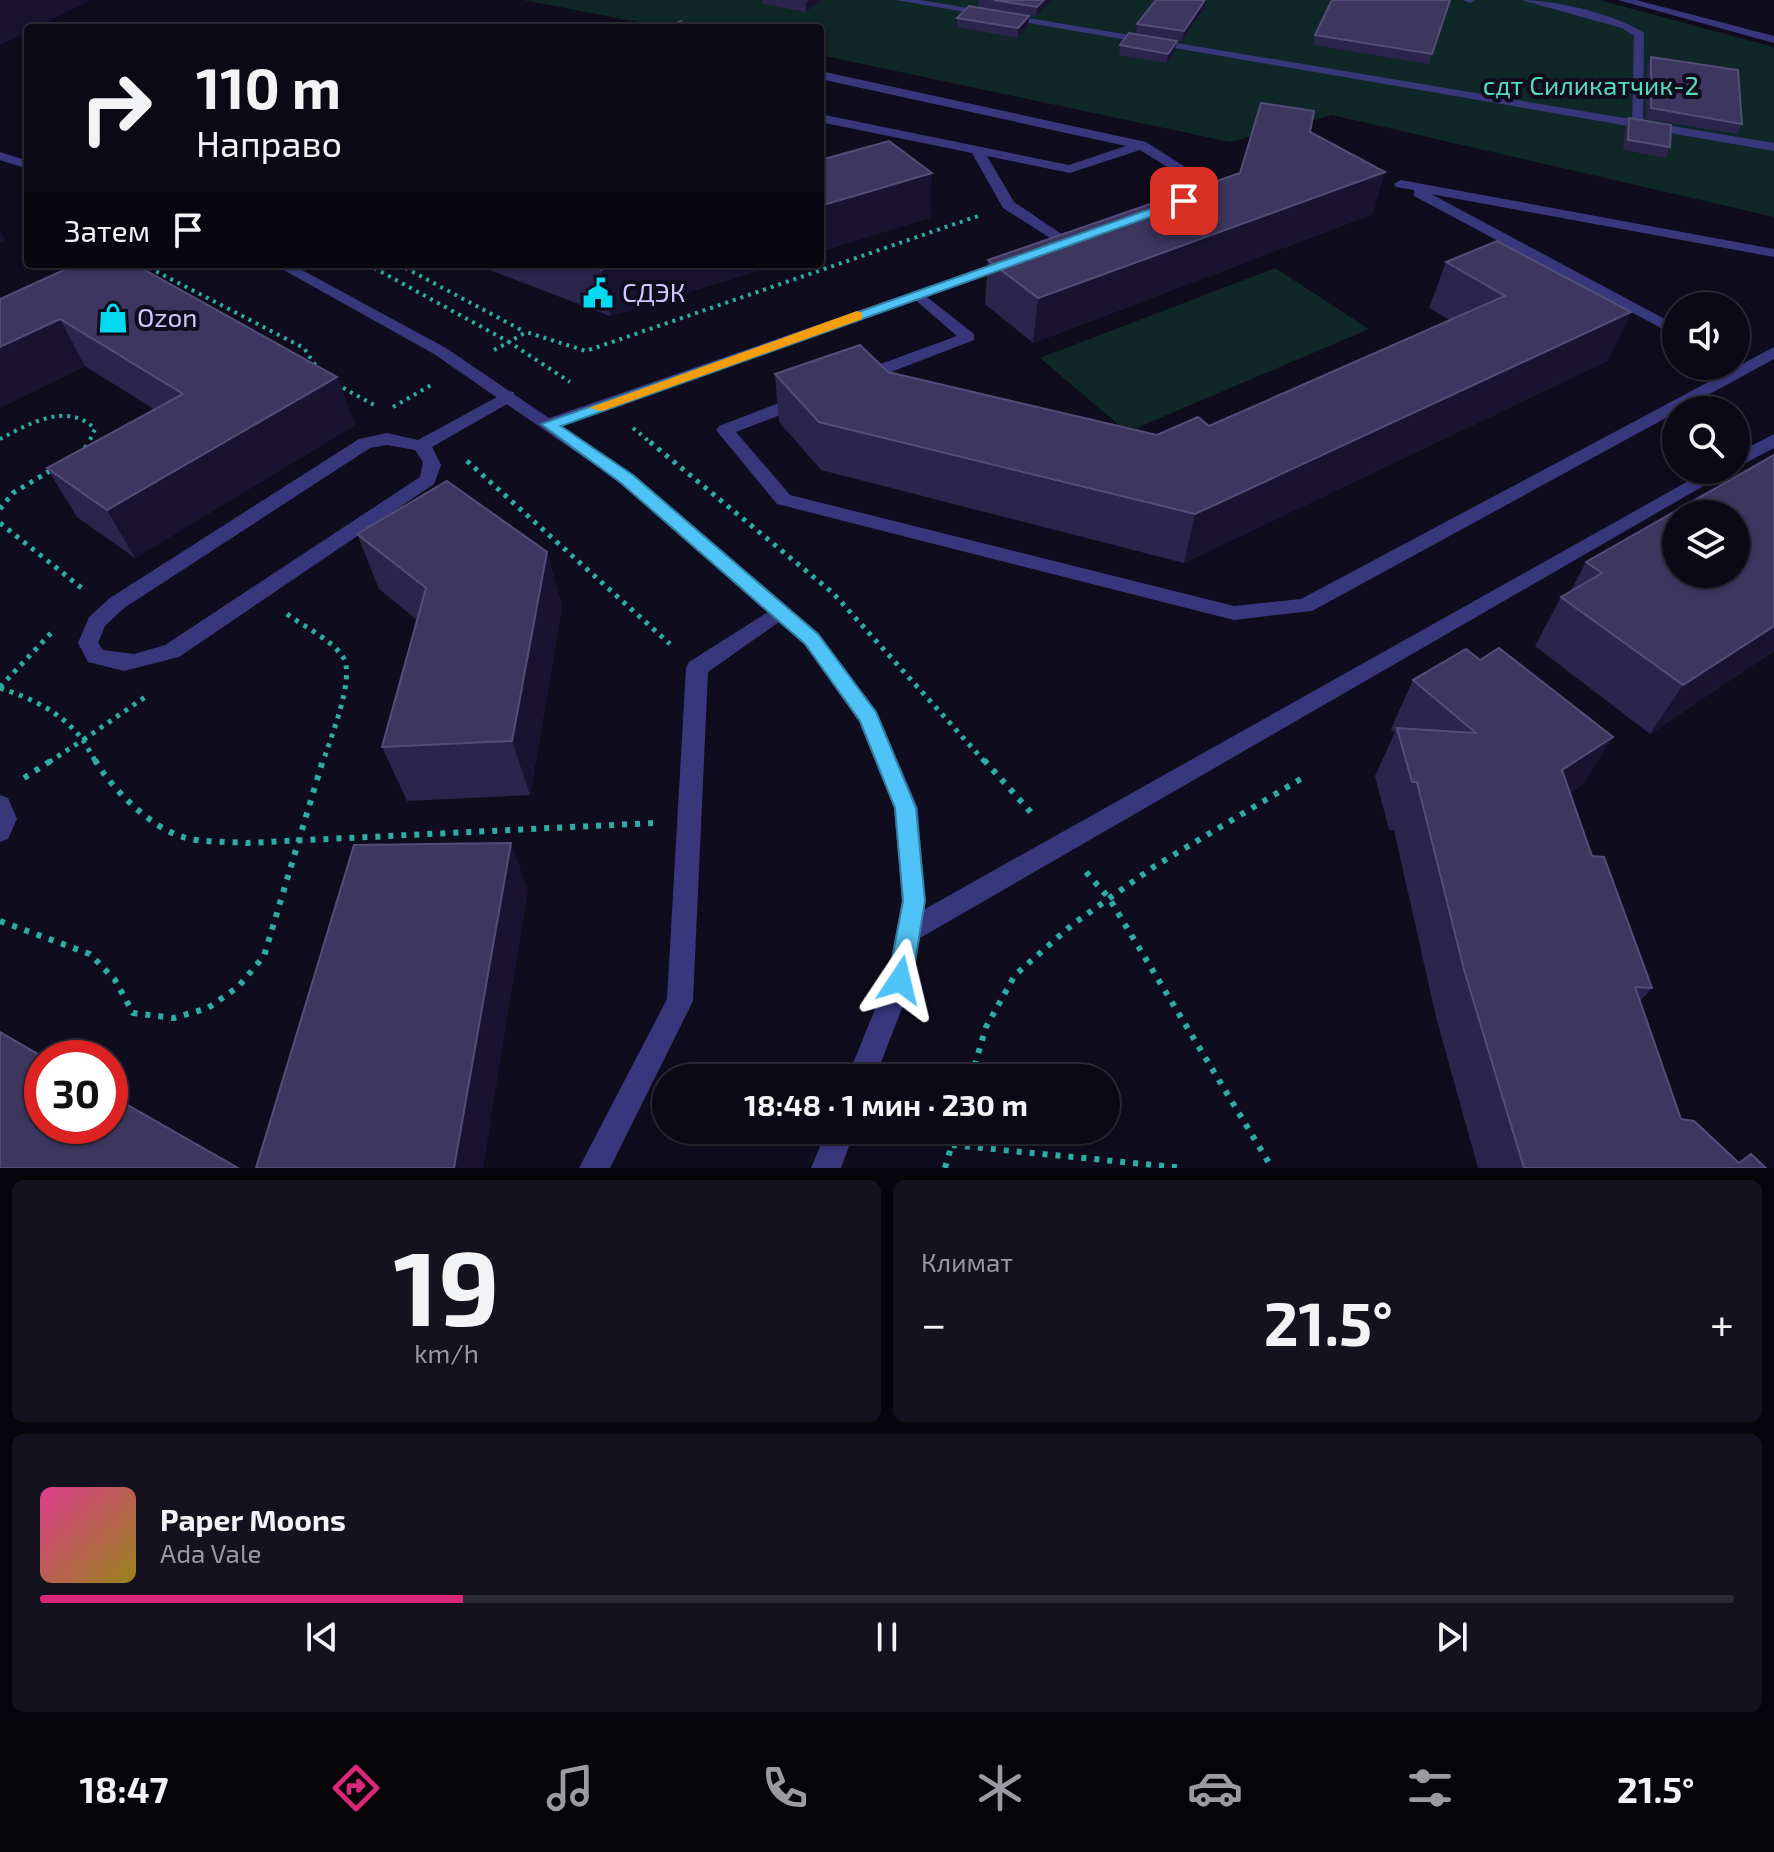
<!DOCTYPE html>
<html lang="ru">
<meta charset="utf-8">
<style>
body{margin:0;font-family:"Exo 2",sans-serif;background:#14121f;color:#f1f3f6;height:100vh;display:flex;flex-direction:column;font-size:30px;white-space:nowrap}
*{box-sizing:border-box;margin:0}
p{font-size:26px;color:#9a9aa1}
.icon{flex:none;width:44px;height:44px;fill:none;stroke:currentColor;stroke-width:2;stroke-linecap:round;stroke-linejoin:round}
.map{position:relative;height:1168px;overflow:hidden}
.drawer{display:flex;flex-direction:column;gap:12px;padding:12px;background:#06050c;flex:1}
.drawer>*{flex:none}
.top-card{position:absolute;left:24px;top:24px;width:800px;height:244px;border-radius:8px;box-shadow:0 2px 6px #0004,0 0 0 2px #2b2a35;background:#0b0916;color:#f1f3f6;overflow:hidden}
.tools{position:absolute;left:1662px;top:292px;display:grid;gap:16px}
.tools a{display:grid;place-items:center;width:88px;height:88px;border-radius:50%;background:#0b0916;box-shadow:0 2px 6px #0004,0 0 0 2px #2b2a35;font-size:40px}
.speed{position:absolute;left:24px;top:1040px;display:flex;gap:16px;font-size:40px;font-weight:700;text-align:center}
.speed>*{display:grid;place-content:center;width:104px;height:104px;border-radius:50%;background:#0b0916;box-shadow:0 2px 6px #0004,0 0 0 2px #2b2a35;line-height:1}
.speed .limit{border:12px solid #d22;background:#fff;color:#111}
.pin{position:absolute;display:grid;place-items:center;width:68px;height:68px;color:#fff;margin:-34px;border-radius:16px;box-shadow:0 4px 12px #0006}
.me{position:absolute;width:88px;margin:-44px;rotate:10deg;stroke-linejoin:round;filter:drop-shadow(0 0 6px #0008)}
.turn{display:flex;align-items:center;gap:28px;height:168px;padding:0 40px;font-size:36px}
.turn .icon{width:104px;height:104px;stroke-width:2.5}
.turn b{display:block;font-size:56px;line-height:68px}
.then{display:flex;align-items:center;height:76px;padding:0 40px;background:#0003;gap:16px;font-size:30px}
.big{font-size:60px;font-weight:700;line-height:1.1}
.drawer .tile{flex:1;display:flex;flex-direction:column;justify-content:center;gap:12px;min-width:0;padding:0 28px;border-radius:12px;background:#14121f}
.drawer .dial{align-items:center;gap:0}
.dial b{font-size:104px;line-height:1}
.song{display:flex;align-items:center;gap:24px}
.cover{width:96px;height:96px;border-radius:12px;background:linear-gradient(135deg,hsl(330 70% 55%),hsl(50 70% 35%))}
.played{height:8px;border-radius:4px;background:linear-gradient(90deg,#db2777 25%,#2b2a35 25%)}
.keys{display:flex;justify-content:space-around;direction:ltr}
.heat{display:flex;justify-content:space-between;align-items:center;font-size:44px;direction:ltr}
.drawer .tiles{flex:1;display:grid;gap:12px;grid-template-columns:1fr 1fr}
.tile:last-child{grid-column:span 2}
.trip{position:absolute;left:652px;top:1064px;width:468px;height:80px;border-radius:40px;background:#0b0916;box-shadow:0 2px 6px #0004,0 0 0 2px #2b2a35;font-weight:700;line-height:80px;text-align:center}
.tab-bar{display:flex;height:128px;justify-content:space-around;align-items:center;background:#040409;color:#9a9aa1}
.tab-bar .icon{width:56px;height:56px}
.tab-bar .selected{color:#db2777}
.tab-bar b{font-size:36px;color:#f1f3f6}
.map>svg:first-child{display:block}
.green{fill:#0f2726}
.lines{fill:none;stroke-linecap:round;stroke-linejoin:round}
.path-far2{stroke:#2eada4;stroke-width:4;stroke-dasharray:3 5;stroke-linecap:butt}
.path-far1{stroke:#2eada4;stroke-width:5;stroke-dasharray:4 6;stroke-linecap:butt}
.path{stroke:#2eada4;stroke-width:6;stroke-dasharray:5 8;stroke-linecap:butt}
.service{fill:#39377c;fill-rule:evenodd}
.minor{fill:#39377c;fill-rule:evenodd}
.wall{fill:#2b244b}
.shaded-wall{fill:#191331}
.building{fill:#3d365f;stroke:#544d78;stroke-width:2;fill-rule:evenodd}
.route{fill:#4fc3f7;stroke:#337fa1;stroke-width:2}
.slow{fill:#f59e0b}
.labels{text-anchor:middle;stroke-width:8;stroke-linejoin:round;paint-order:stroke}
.far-park-label{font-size:26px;fill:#57dcb9;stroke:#0f0c1d}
.far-poi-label{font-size:26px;fill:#cec8fe;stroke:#0f0c1d;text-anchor:start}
</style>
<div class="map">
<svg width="1774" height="1168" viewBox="0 0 1774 1168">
<rect width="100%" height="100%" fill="#0f0c1d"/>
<path class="green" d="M523,0h1076l175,47v170l-442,-102 -102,27 -410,-87v-27h-150z
M1275,268l94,61 -242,103 -87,-74z"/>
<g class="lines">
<path class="path-far2" d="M142,264l162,84 13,20
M367,264l142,78 17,-10 60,19 392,-135
M398,264l127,68
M494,350l15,-8 61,40
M336,384l40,22
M393,407l40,-23
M633,428l19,16
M0,439c29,-15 67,-38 95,-10l-7,15"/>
<path class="path-far1" d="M650,442l183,151 152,169
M85,449l4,-7
M467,461l203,183
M0,509l13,-16 40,-24
M0,523l83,66
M287,614c16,12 45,26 56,43 13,20 -13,82 -20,105
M0,687l52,-55
M0,688c33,11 61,24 83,52l65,-45
M49,762l34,-22 13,22"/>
<path class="path" d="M95,760c16,28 56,68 88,77 19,6 43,4 63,6l407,-20
M984,760l52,58
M24,778l28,-18
M1086,872l23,26 163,270
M0,921l90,33 25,26 18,33 41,5 34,-10 30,-21 26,-31 59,-196
M971,1078l15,-51 29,-52 58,-51 82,-58 149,-89
M952,1145l232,23
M945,1168l11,-38"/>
<path class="service" d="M1462,0h13l-5,3z
M1521,0c33,0 95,14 123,33l-1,94 -11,-3 2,-88 -12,-8z
M820,71l326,71 75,48 -12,3 -69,-43 -70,23 -83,-17 27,46 59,40 -12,3 -58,-37 -31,-55 -152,-31v-8l249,51 57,-19 -306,-67z
M1401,180l373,69v8l-343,-63 245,131v11l-262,-140v-6l-18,-3 -2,-3z
M918,290l56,44v6l-109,42h-12v-8l104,-38 -44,-38v-6z
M1774,347v12l-462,252 -78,9 -457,-116 -61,-74 3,-4 78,-30h12l3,4 -3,4 -73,28 54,63 444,111 67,-7z
M508,391l6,1v8l-82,47 9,18 -7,19 -255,173 -55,14 -36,-9 -10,-19 11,-26 21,-19 249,-159 28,-6 31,7zM387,445l28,5 8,12 -3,15 -255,168 -31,9 -31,-4 -5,-7 7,-17 19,-18 246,-160z
M779,605l7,2 3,5 -3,5 -78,55 -15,329 -83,167h-31l88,-169 19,-331 3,-6z
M0,795l8,3 9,21 -9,20 -8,3z"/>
<path class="minor" d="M896,0h24l854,143v8z
M1618,0h18l138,36v7z
M0,152l28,9v8l-28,-9z
M1013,257l7,4 -2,3 -457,162 72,49 186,159 58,78 41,96 7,101 783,-439h23l-811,468 -7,42 -38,98h-28l40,-98 15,-79 -8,-93 -35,-86 -54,-78 -184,-161 -187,-129 -161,-90h18l155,84 103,70z
M1774,434v14l-38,20v-14z
M827,1130h28l-14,38h-30z"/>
</g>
<path class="wall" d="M763,0h58l-15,12 -43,-8z
M978,0h73l-15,16 -58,-9z
M1450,0l-21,64 -116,-19 2,-10z
M1206,5l-24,36 -46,-8 1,-9z
M1029,16l-1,10 -10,12 -61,-11v-9z
M1120,45l55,6 -8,12 -48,-8z
M1651,57l91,67 -5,10 -91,-15 1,-53z
M1629,118l41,29 -4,11 -43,-8 2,-22z
M1310,132l63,82 -340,129 -48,-39 3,-44 252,-87z
M1497,241l112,119 -425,203 -363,-93 -42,-48 -4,-48 113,-2 269,63 52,-9 241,-106 -21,-12 17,-46z
M474,264h306l-170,52z
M0,299l337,78 18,48 -220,133 -58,-41 -30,-49 108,-58 -70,-44 -85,42z
M357,534l190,18 15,55 -32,188 -123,6 -25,-54 35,-127 -38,-31z
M1586,562l188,89 -124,83 -115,-88 26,-49 9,-5z
M1480,660l133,77 -31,48 -12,8 22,63 60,132 -12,13 41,118 58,44 27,5h-288l-42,-151 -42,-187h-5l-14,-54 20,-44 -4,-3 22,-49z"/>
<path class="shaded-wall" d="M0,0h91l-57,28h-6v3l-28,14z
M809,0h12l-15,12v-10z
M1044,0h7l-15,16 1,-9z
M1205,0h2l-1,5 -24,36 2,-10z
M1029,16l-1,10 -10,12v-10z
M1177,41l-2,10 -8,12 1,-9z
M1385,172l-12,42 -340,129 5,-45z
M932,173l-2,45 -110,34v-46z
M0,230l5,10 -5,3z
M621,264h159l-170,52 -9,-46z
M1631,312l-22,48 -425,203 11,-49z
M60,319l25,47 -85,42v-61z
M337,377l18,48 -220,133 -28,-48z
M547,552l15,55 -32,188 -18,-54z
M1774,626v25l-124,83 33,-49z
M1613,737l-31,48 -49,32 29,-47z
M511,843l17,47 -45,278h-29z"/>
<path class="building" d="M994,0h50l-7,7z
M1156,0h49l-21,31 -47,-7z
M1332,0h118l-18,54 -117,-19z
M969,6l60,10 -11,12 -61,-10z
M681,21l4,7h-18z
M1129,33l48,8 -9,13 -48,-9z
M1651,57l87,13 4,54 -91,-16z
M1261,103l53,8 -4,21 75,40 -347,126 -50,-38 252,-87z
M1629,118l42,7 -1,22 -42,-7z
M889,141l43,32 -112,33v-46z
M1497,241l134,71 -436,202 -376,-92 -44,-48 85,-29 28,27 269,63 41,-18 11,9 296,-130 -59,-34z
M77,264h57l203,113 -230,133 -60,-42 136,-74 -123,-75 -60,28v-48z
M586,264h35l-20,6z
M1774,455v171l-91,59 -122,-88 41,-24 -16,-11zM1676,514h60v60h-60z
M447,481l100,71 -35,189 -130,6 44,-159 -69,-54z
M1499,648l114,89 -51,33 30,86 12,1 48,131 -17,-1 46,132 13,2 45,42 12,-9 15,14h-242l-59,-195 -48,-191h-5l-15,-54 79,5 -63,-53 53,-31 14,11z
M511,843l-57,325h-198l98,-323z
M0,1032l45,26h-3v68h68v-31l128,73h-238z"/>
<path class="route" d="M1184,197l7,4 -2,2 -628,223 72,49 185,159 58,78 40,96 9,93 -13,79 -4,8 -8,3 -8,-3 -4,-8 15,-79 -8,-93 -35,-87 -55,-77 -184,-161 -80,-59z"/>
<path class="slow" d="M857,311l5,2v6l-260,92 -13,-3z"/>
<defs>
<g id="civic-bare" transform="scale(2.4)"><path d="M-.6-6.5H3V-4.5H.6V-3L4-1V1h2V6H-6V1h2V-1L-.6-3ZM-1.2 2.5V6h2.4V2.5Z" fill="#03daf0" stroke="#0f0c1d" stroke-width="2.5" paint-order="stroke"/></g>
<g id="shop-bare" transform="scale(2.4)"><path d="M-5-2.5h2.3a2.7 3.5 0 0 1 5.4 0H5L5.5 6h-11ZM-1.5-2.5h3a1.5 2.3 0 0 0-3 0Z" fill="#03daf0" stroke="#0f0c1d" stroke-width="2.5" paint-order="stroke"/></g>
</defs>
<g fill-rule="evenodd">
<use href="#civic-bare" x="598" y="293"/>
<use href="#shop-bare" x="113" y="318"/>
</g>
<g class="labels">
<g class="far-park-label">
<text x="1591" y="95">сдт Силикатчик-2</text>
</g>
<g class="far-poi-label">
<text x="622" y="302">СДЭК</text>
<text x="137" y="327">Ozon</text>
</g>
</g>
</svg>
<div class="tools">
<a><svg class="icon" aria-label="sound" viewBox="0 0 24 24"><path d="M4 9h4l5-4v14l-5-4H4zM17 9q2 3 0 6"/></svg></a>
<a><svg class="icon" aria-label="search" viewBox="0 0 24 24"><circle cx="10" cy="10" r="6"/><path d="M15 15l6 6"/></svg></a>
<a><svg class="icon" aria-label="layers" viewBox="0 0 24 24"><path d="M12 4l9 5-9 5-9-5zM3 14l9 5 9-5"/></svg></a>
</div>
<div class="speed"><div class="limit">30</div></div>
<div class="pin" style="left:1184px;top:201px;background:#d93025"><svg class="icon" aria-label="arrive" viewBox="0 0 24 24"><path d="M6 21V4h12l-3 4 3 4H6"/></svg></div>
<svg class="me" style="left:900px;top:980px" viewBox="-20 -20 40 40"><path d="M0-17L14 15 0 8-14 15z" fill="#4fc3f7" stroke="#fff" stroke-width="4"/></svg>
<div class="trip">18:48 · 1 мин · 230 m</div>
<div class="top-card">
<div class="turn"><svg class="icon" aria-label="right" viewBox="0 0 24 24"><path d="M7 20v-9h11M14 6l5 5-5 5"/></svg><div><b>110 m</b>Направо</div></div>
<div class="then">Затем<svg class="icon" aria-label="arrive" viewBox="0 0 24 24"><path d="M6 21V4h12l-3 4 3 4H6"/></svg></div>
</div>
</div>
<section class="drawer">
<div class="tiles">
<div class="tile dial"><b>19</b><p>km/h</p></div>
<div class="tile"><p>Климат</p>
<div class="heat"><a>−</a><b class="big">21.5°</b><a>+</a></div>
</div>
<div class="tile">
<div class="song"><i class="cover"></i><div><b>Paper Moons</b><p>Ada Vale</p></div></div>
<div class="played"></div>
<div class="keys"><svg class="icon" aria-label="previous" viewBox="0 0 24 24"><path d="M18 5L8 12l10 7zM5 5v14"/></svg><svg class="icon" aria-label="pause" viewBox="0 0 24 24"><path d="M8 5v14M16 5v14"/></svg><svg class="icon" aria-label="next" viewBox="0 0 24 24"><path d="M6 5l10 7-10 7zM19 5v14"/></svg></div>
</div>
</div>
</section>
<nav class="tab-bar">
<b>18:47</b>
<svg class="icon selected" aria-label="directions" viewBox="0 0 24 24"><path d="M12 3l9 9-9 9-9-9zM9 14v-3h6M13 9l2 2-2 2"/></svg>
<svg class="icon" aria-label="music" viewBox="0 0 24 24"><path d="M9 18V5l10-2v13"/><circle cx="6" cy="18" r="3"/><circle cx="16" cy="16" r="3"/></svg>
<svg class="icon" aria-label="phone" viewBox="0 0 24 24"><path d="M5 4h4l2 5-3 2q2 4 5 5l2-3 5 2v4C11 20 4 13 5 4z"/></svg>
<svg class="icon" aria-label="climate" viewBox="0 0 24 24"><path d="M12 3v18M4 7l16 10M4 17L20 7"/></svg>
<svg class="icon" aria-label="car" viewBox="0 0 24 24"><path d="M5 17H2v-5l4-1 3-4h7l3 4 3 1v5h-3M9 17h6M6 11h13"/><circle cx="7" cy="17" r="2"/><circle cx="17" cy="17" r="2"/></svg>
<svg class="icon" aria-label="filters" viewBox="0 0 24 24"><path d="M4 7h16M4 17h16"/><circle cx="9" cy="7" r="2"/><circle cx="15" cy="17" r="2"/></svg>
<b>21.5°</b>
</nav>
